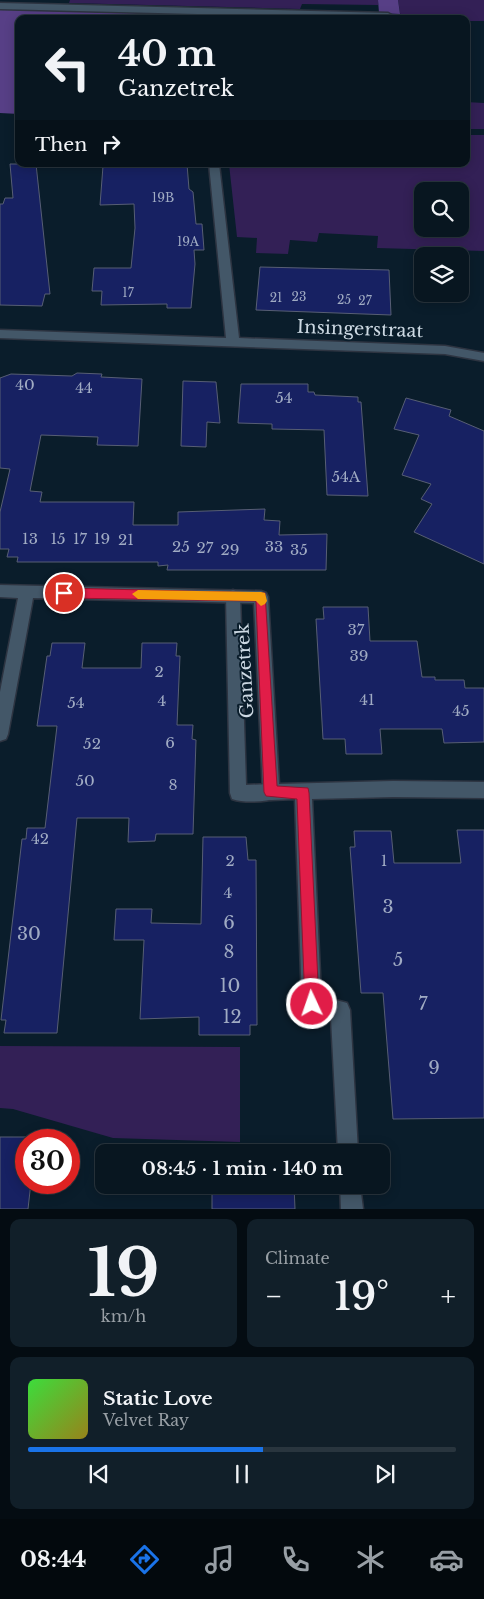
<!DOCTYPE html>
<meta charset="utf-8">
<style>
body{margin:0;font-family:"Libre Baskerville",serif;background:#111f29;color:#f1f3f6;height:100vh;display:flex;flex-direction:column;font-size:19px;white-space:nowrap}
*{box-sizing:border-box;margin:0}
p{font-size:16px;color:#989fa5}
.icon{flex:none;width:28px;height:28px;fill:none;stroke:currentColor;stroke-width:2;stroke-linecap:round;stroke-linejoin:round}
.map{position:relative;height:1209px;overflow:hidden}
.sheet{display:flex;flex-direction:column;gap:10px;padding:10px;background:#040c12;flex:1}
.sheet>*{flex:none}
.top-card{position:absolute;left:15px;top:15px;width:455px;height:152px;border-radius:10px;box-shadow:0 2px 12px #0003,0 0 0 1px #29353e;background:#081620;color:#f1f3f6;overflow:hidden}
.tools{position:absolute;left:414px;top:182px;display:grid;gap:10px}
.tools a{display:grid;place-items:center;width:55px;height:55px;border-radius:10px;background:#081620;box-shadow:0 2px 12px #0003,0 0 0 1px #29353e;font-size:25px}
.speed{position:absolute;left:15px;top:1129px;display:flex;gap:10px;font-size:25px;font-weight:700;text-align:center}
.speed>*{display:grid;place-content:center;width:65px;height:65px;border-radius:50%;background:#081620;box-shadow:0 2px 12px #0003,0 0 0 1px #29353e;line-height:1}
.speed .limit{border:8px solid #d22;background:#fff;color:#111}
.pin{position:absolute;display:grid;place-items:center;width:42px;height:42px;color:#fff;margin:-21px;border:2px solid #fff;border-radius:50%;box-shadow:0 1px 5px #0007}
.me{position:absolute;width:55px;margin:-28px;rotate:357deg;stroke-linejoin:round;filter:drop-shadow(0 0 4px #0008)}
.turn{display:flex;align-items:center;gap:18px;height:105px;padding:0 20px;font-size:22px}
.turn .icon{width:65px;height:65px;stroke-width:2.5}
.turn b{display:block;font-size:35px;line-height:42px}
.then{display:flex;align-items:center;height:48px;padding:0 20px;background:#0003;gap:10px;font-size:19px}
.big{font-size:38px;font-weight:600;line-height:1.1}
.sheet .widget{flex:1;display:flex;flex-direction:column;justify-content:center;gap:8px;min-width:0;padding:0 18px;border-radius:10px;background:#111f29}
.sheet .dial{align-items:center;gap:0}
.dial b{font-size:65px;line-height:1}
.song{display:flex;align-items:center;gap:15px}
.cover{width:60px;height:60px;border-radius:8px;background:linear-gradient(135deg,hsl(120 70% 55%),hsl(50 70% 35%))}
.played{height:5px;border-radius:2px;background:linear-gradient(90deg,#1a73e8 55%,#29353e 55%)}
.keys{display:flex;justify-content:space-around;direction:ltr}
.heat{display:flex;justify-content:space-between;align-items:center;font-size:28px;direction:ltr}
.sheet .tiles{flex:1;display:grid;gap:10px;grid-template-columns:1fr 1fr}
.widget:last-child{grid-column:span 2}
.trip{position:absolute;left:95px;top:1144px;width:295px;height:50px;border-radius:10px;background:#081620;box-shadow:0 2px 12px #0003,0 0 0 1px #29353e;font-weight:600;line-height:50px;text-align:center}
.tabs{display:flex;height:80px;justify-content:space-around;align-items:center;background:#03090d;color:#989fa5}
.tabs .icon{width:35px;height:35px}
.tabs .on{color:#1a73e8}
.tabs b{font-size:22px;color:#f1f3f6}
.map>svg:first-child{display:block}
.green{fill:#332056;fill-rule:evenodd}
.forest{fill:#573f86}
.building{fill:#172162;stroke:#575e74}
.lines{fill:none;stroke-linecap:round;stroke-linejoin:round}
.lane-casing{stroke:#2d3441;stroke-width:3}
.street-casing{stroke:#2d3441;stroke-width:3}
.lane{fill:#435768;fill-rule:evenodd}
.street{fill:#435768;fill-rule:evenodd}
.route{fill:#e11d48;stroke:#92132f}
.slow{fill:#f59e0b}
.labels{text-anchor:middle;stroke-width:4;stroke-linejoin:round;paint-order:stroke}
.far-number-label{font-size:12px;fill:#a0abc3}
.number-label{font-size:15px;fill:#a0abc3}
.street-label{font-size:18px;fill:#cdd9e3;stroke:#0a1d2b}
.near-number-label{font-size:18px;fill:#a0abc3}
</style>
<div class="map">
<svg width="484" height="1209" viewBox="0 0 484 1209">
<rect width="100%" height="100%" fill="#0a1d2b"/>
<path class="green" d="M70,0h308v5l-76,-1 -2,5 -231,-6z
M398,0h86v21h-18v-2h-65z
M466,102l18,1v26h-18z
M466,135h18v116l-107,-3 1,-12 -59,-3 -2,9 -27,-2 -2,14 -32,-1 1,-15 -20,-1 -8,-73h237zM460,191v38h-38v-38z
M0,1046l240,1v95l-127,-4 -100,-29 -13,-1z"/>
<path class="forest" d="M378,0h20l2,14 -21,-1z
M0,9l157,3 -2,7h-136v95l-19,-1z"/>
<path class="building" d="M10,164h26l14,130h-5l-3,12 -42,-1v-101h3l2,-6h8z
M149,164h38l2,25 4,3 3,32h6l2,26h-10l1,14 -4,44h-24v-4l-66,1 1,-14h-10l2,-23h37l4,-40 -1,-24 -34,1 3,-39z
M260,267l129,3 2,45 -135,-5z
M77,373l25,1 -1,3 41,2 -4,67 -41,-1 1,-8 -57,-2 -11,56 12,1 -2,10h94l-1,23h45v-13l87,-3 -1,11 16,1 -1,14 48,-1 -1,36h-159l1,-5 -10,1v-4h-141l1,-5h-11l2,-8h-9v-37l10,-43 -10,-1v-90l11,-4 61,2z
M183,381l33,1 4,41 -13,-1 -1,25 -25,-1z
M241,384h67v8h6l1,3 43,2v5h3l7,94 -41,-1 -3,-65 -52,-1v-5l-34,-1z
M406,398l45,12 -2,6 35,15v133l-70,-32 18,-28 -11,-5 10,-15 -29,-9 17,-40 -25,-6z
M323,607h45l2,34h47l5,36h13v3h29l1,8h19v54l-40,1 -2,-14h-62l2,25h-36l-1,-15h-22l-7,-120h8z
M52,643h33l-3,25h59l1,-25h35l-1,13h4l-3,69h16l-1,14 4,1 -3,94h-37l-1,7 -27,1 1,-24h-52l-20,215h-53l2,-13h-5l21,-181h4l1,-11h18l12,-102h-20l10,-70h3z
M457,830h27v288l-91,1 -10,-126h-22l-11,-146h5l-1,-16h37l3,32h67z
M203,837h43l2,23h8l1,165h-7v10h-51v-18l-59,2 4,-79h-30l2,-31h36l-1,14 50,1z
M0,1137h35v3h-9v42h5l-3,27h-28z
M212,1185h82l1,24h-83z"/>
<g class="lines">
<g class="lane-casing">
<path id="lane" d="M0,3l388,10 5,3 -5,3 -388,-10z
M233,590l5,2 2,4 6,189 25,-1 6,2 2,6 -2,6c-12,4 -33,5 -45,1l-2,-6 -4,-197 2,-4z"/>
</g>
<g class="street-casing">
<path id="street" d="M209,164h10l20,174 206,8 39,7v8l-39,-7 -445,-16v-8l226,8z
M0,585l261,6 5,2 2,4 11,187 114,-3 91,1v16l-91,-1 -81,2 9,197 26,7 3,7 8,142h-20l-7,-134 -26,-7 -3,-7 -7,-205 -24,1 -6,-2 -2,-6 -9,-189 -221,-5 -25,136 -2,5 -6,2v-49l18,-94 -18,-1z
M340,1185h20l3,24h-22z"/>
</g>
<use href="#lane" class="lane"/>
<use href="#street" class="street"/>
</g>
<path class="route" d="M64,588l201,5 12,193 31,2 1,5 10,211 -2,6 -5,2 -5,-2 -2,-6 -8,-205 -31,-3 -2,-4 -8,-191 -192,-3 -6,-5z"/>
<path class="slow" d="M138,590l123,2 4,1 2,8 -2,3 -4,2 -5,-5 -118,-2 -6,-5z"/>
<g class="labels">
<g class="far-number-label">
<text x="163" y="202">19B</text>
<text x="188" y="246">19A</text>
<text x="128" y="297">17</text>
<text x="299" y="301">23</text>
<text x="276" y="302">21</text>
<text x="344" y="304">25</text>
<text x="365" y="305">27</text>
</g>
<g class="number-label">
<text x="25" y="390">40</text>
<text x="84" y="393">44</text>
<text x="284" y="403">54</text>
<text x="346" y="482">54A</text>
<text x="30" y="544">13</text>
<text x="58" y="544">15</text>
<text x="80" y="544">17</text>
<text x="102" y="544">19</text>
<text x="126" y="545">21</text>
<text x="181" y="552">25</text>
<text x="274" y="552">33</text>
<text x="205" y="553">27</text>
<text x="230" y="555">29</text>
<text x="299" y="555">35</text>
<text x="356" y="635">37</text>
<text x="359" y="661">39</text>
<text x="159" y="677">2</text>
<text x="367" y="705">41</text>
<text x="162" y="706">4</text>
<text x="76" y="708">54</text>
<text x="461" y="716">45</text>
<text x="170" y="748">6</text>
<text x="92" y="749">52</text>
<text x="85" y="786">50</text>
<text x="173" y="790">8</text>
<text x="40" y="844">42</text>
<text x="230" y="866">2</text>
<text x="384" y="866">1</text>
<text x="228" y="898">4</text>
</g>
<g class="street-label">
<text transform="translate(360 329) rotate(2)" y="6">Insingerstraat</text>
<text transform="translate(245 671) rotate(-93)" y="6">Ganzetrek</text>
</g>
<g class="near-number-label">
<text x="388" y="913">3</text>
<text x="229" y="929">6</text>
<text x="29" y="940">30</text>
<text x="229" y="958">8</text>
<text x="398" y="966">5</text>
<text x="230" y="992">10</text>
<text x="423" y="1010">7</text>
<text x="232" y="1023">12</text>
<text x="434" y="1074">9</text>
</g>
</g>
</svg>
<div class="tools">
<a><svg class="icon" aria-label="search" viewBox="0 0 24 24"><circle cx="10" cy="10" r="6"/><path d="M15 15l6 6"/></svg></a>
<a><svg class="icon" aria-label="layers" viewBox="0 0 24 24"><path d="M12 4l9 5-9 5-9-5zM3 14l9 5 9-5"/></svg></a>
</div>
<div class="speed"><div class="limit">30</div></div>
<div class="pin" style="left:64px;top:593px;background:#d93025"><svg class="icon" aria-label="arrive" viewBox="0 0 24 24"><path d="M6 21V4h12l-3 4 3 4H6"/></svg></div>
<svg class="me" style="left:312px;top:1004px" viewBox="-20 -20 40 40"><circle r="17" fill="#e11d48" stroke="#fff" stroke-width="3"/><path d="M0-11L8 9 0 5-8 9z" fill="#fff"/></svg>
<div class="trip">08:45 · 1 min · 140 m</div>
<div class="top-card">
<div class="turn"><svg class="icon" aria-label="left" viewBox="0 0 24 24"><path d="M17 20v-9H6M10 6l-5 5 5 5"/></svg><div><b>40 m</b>Ganzetrek</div></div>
<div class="then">Then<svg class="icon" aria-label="right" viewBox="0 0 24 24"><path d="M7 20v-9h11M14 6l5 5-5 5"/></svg></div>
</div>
</div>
<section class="sheet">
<div class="tiles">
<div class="widget dial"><b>19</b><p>km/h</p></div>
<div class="widget"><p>Climate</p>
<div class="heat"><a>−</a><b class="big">19°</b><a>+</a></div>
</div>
<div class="widget">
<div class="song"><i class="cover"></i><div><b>Static Love</b><p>Velvet Ray</p></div></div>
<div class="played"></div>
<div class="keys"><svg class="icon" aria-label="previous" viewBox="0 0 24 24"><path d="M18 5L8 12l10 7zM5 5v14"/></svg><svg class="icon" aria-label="pause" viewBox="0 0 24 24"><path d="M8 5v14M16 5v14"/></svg><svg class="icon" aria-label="next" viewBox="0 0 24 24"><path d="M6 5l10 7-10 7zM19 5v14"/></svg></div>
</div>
</div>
</section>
<nav class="tabs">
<b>08:44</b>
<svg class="icon on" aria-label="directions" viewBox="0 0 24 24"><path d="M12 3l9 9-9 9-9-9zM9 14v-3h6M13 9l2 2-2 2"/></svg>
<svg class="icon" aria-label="music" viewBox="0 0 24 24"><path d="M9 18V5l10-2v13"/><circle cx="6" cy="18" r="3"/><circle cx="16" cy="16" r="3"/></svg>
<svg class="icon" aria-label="phone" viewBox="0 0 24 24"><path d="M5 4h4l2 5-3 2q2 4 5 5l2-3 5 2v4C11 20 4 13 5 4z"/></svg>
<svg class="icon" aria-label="climate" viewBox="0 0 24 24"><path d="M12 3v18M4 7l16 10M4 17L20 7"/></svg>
<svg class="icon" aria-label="car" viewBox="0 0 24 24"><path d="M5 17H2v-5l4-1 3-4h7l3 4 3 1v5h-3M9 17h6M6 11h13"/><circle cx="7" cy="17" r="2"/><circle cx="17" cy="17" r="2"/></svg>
</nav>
